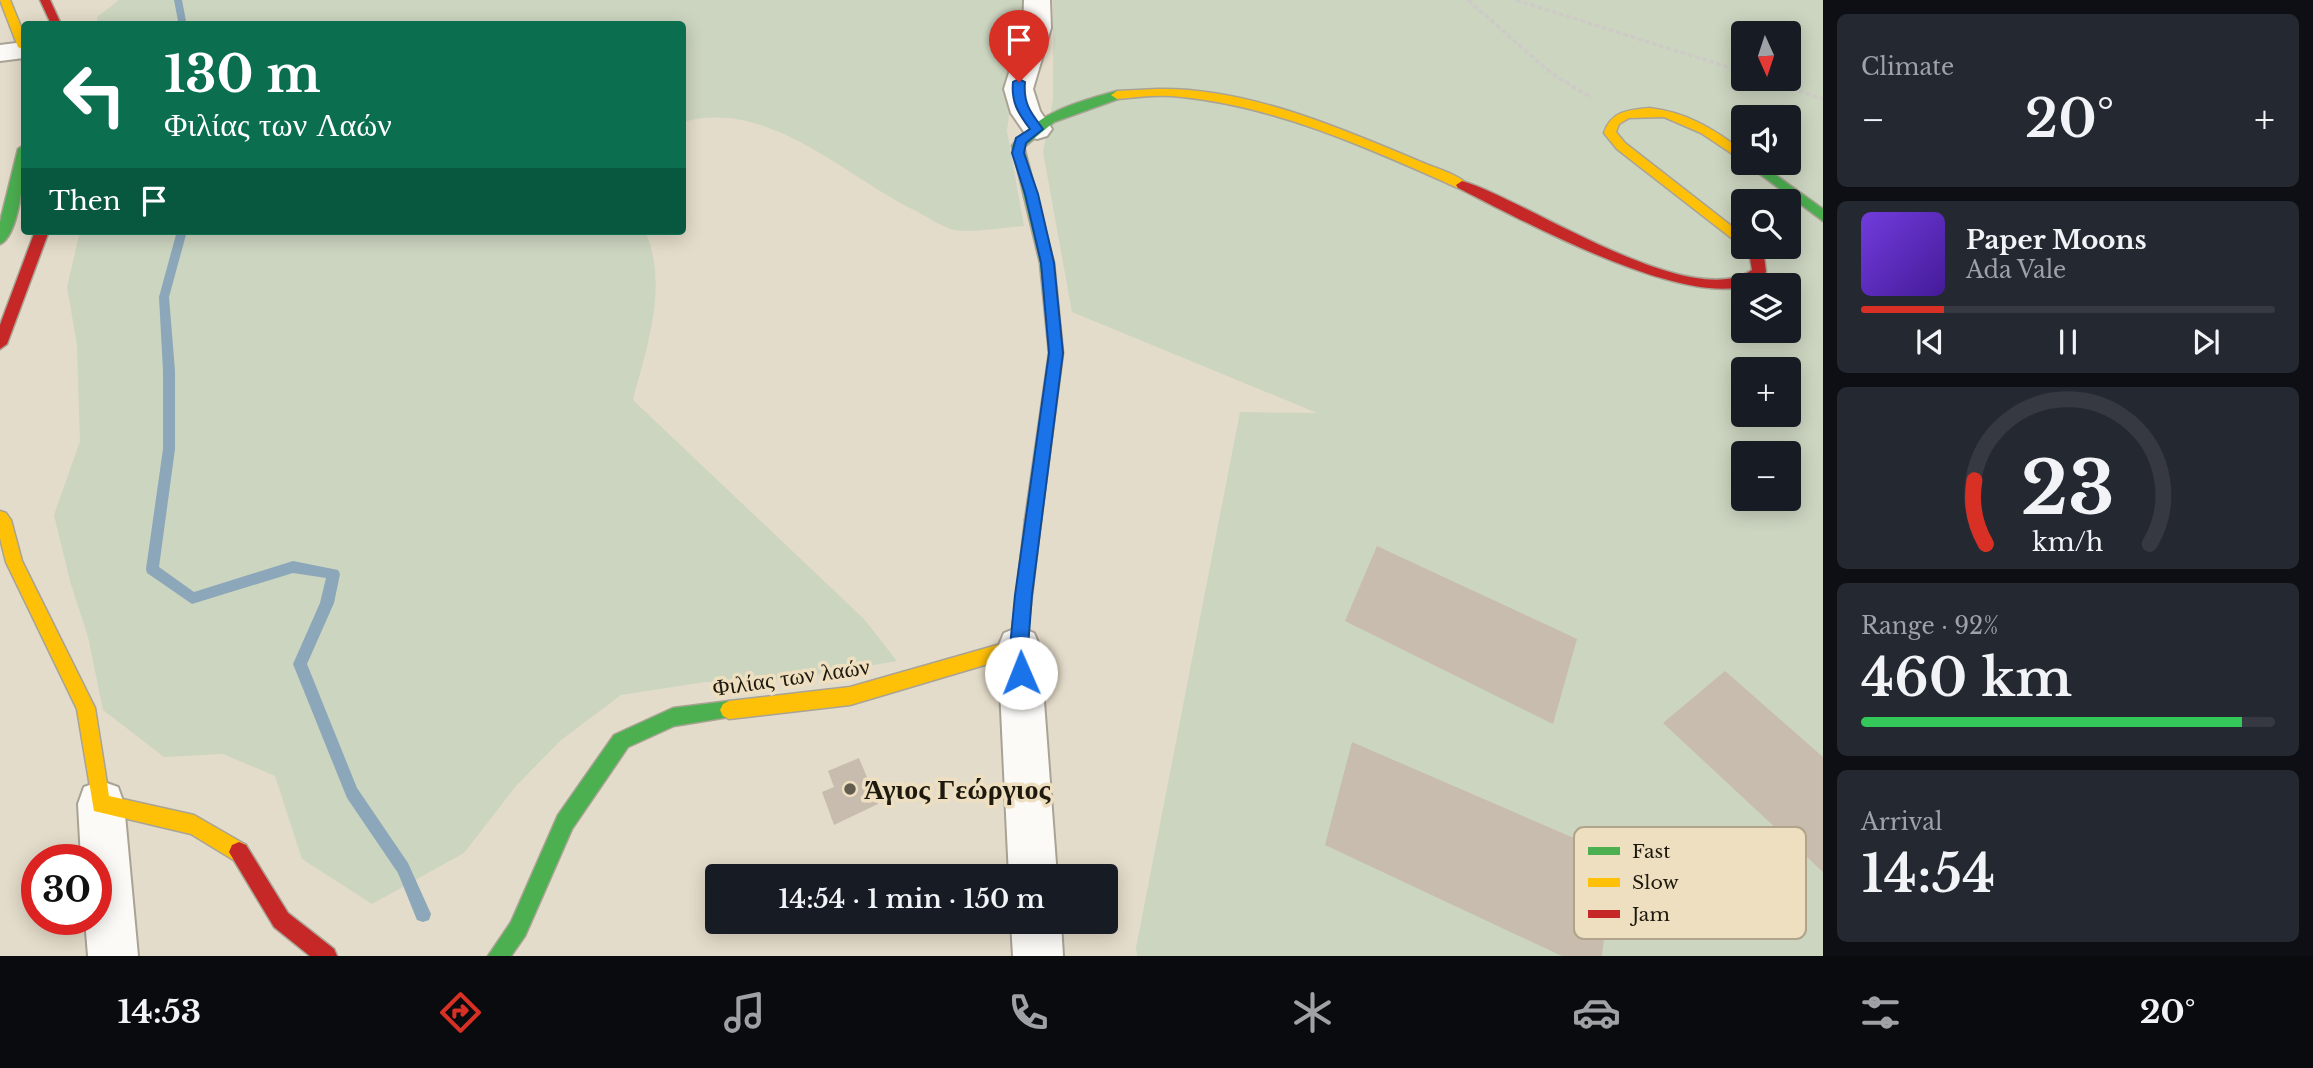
<!DOCTYPE html>
<meta charset="utf-8">
<style>
body{margin:0;font-family:"Libre Baskerville",serif;background:#242831;color:#f1f3f6;height:100vh;display:flex;flex-direction:column;font-size:26px;white-space:nowrap}
*{box-sizing:border-box;margin:0}
p{font-size:23px;color:#9ea1a6}
.icon{flex:none;width:38px;height:38px;fill:none;stroke:currentColor;stroke-width:2;stroke-linecap:round;stroke-linejoin:round}
.map{position:relative;flex:1;overflow:hidden}
.sheet{display:flex;flex-direction:column;gap:14px;padding:14px;background:#0d0f14;width:490px}
.sheet>*{flex:none}
.guide{position:absolute;left:21px;top:21px;width:665px;height:214px;border-radius:7px;box-shadow:0 4px 18px #0003;background:#0b6e4f;color:#fff;overflow:hidden}
.needle{width:46px;rotate:177deg}
.buttons{position:absolute;left:1731px;top:21px;display:grid;gap:14px}
.buttons a{display:grid;place-items:center;width:70px;height:70px;border-radius:7px;background:#171b24;box-shadow:0 4px 18px #0003;font-size:35px}
.speed{position:absolute;left:21px;top:844px;display:flex;gap:14px;font-size:35px;font-weight:700;text-align:center}
.speed>*{display:grid;place-content:center;width:91px;height:91px;border-radius:50%;background:#171b24;box-shadow:0 4px 18px #0003;line-height:1}
.speed .limit{border:10px solid #d22;background:#fff;color:#111}
.pin{position:absolute;display:grid;place-items:center;width:60px;height:60px;color:#fff;margin:-72px -30px;border-radius:50% 50% 50% 0;rotate:-45deg;box-shadow:0 0 7px #0007}
.pin .icon{rotate:45deg}
.me{position:absolute;width:77px;margin:-38px;rotate:359deg;stroke-linejoin:round;filter:drop-shadow(0 0 5px #0008)}
.turn{display:flex;align-items:center;gap:24px;height:147px;padding:0 28px;font-size:32px}
.turn .icon{width:91px;height:91px;stroke-width:2.5}
.turn b{display:block;font-size:49px;line-height:60px}
.then{display:flex;align-items:center;height:66px;padding:0 28px;background:#0003;gap:14px;font-size:26px}
.big{font-size:52px;font-weight:600;line-height:1.1}
.sheet .tile{flex:1;display:flex;flex-direction:column;justify-content:center;gap:10px;min-width:0;padding:0 24px;border-radius:10px;background:#242831}
.sheet .dial{align-items:center;gap:0}
.dial svg{height:182px;overflow:visible;fill:none;stroke:#363941;stroke-width:7;stroke-linecap:round;text-anchor:middle}
.dial text{fill:#f1f3f6;stroke:none}
.song{display:flex;align-items:center;gap:21px}
.cover{width:84px;height:84px;border-radius:10px;background:linear-gradient(135deg,hsl(260 70% 55%),hsl(260 70% 35%))}
.played{height:7px;border-radius:4px;background:linear-gradient(90deg,#d93025 20%,#363941 20%)}
.keys{display:flex;justify-content:space-around;direction:ltr}
.heat{display:flex;justify-content:space-between;align-items:center;font-size:38px;direction:ltr}
.charge{height:10px;border-radius:5px;background:linear-gradient(90deg,#34c759 92%,#363941 0)}
.trip{position:absolute;left:705px;top:864px;width:413px;height:70px;border-radius:7px;background:#171b24;box-shadow:0 4px 18px #0003;font-weight:600;line-height:70px;text-align:center}
.dock{display:flex;height:112px;justify-content:space-around;align-items:center;background:#090b0e;color:#9ea1a6}
.dock .icon{width:49px;height:49px}
.dock .active{color:#d93025}
.dock b{font-size:32px;color:#f1f3f6}
main{display:flex;flex:1;min-height:0}
.map>svg:first-child{display:block}
.green{fill:#ccd5c0;fill-rule:evenodd}
.lines{fill:none;stroke-linecap:round;stroke-linejoin:round}
.stream{fill:#8ca7b9;fill-rule:evenodd}
.building{fill:#c7bcad}
.street-casing{stroke:#a9a395;stroke-width:4}
.fast-casing{stroke:#a9a395;stroke-width:3}
.slow-casing{stroke:#a9a395;stroke-width:3}
.jam-casing{stroke:#a9a395;stroke-width:3}
.path{stroke:#cdcbc6;stroke-width:3.5;stroke-dasharray:5 2.5;stroke-linecap:butt}
.street{fill:#fbfaf7;fill-rule:evenodd}
.fast{fill:#4caf50;fill-rule:evenodd}
.slow{fill:#ffc107;fill-rule:evenodd}
.jam{fill:#c62828;fill-rule:evenodd}
.route{fill:#1a73e8;stroke:#114b97;stroke-width:2}
.poi-dot{fill:#635d50;stroke:#eedfc0;stroke-width:2.5}
.labels{text-anchor:middle;stroke-width:7;stroke-linejoin:round;paint-order:stroke}
.street-label{font-size:23px;fill:#1e190e;stroke:#eedfc0}
.near-poi-label{font-size:28px;font-weight:bold;fill:#1e190e;stroke:#eedfc0;text-anchor:start}
.key{fill:#eedfc0;stroke:#b0a48b;stroke-width:2}
.key-label{font-size:19px;fill:#1e190e}
</style>
<main>
<div class="map">
<svg width="1823" height="956" viewBox="0 0 1823 956">
<rect width="100%" height="100%" fill="#e4dcca"/>
<path class="green" d="M119,0h911l-16,74 -7,57 17,95c-20,1 -50,7 -70,4 -12,-3 -27,-13 -38,-19 -72,-35 -147,-113 -233,-89l-1,-98h-584l-1,-7z
M1053,0h770v956h-686l-1,-8 104,-536 77,1 -245,-101 -29,-160 10,-52zM1743,33h45v46h-45zM1743,117h45v46h-45zM1743,201h45v46h-45zM1743,285h45v46h-45zM1743,369h45v46h-45zM1743,453h45v46h-45z
M80,231h565c24,54 2,115 -12,169l231,219 33,42 -116,20 -76,1 -84,13 -60,45 -45,46 -52,67 -92,51 -70,-45 -27,-83 -52,-22 -59,3 -61,-47 -15,-73 -18,-56 -16,-66 26,-74 -3,-96 -10,-58z"/>
<g class="lines">
<path class="stream" d="M174,0h8l4,21 -3,3h-8l3,-3z
M177,231h10l-18,66 6,74v78l-16,118 35,25 99,-31 45,9 2,4 -6,29 -27,61 50,124 51,75 23,51 -2,6 -6,2 -6,-2 -19,-47 -51,-75 -54,-134 27,-61 6,-25 -33,-5 -101,31 -45,-31 -1,-4 17,-120v-78l-4,-74z"/>
</g>
<path class="building" d="M1377,546l200,93 -24,85 -208,-103z
M1725,671l98,86v115l-160,-149z
M1352,742l261,113 -11,101h-40l-237,-111z
M859,758l19,46 -44,21 -12,-33 12,-5 -6,-16z"/>
<g class="lines">
<g class="street-casing">
<path id="street" d="M1024,0h26l1,28 -18,61 7,22 12,18 -5,7 -10,3 -10,-3 -16,-23 -7,-24 19,-61z
M24,42v16l-24,3v-16z
M1019,627l15,6 6,14 17,230h-48l-11,-230 6,-14z
M101,781l17,6 6,17 14,152h-50l-3,-37h11v-60h-15l-3,-55 6,-17z
M1011,922h50l2,34h-50z"/>
</g>
<g class="fast-casing">
<path id="fast" d="M1117,91l6,4 -2,3 -67,24 -30,25 30,116 9,90 -22,167 -2,5 -6,2 -6,-2 -2,-5 24,-167 -9,-90 -28,-117c24,-33 68,-45 105,-55z
M24,145c2,19 -4,91 -24,99v-22l18,-73z
M1745,163h14l64,46v12z
M729,701l6,3 3,6 -3,6 -61,10 -46,21 -56,82 -47,107 -14,20h-23l23,-34 47,-107 56,-80 59,-27z"/>
</g>
<g class="slow-casing">
<path id="slow" d="M0,0h10l14,34v16l-6,-3z
M1158,89c87,-2 183,39 263,73 14,6 37,12 47,23l-2,3h-8c-88,-39 -179,-81 -276,-91 -22,-3 -44,0 -65,2l-6,-4 6,-4z
M1649,108c37,4 65,21 94,43v10l-42,-28 -37,-16 -35,1 -10,6 -3,8 9,11 118,92v12l-126,-98 -13,-16c7,-22 24,-23 45,-25z
M0,511l6,2 5,7 11,41 73,147 14,88 85,19 52,30 3,7 -3,7 -7,3 -7,-3 -41,-25 -97,-23 -17,-102 -71,-147 -6,-24z
M1033,513l6,2 2,5 -16,133 -175,52 -121,14 -6,-3 -3,-6 3,-6 6,-3 121,-14 161,-46 14,-121 2,-5z"/>
</g>
<g class="jam-casing">
<path id="jam" d="M40,0h10l11,24h-10z
M1462,181c65,19 228,132 290,89l-2,-12 -9,-11 2,-3v3h13l8,9 2,16c-44,60 -255,-58 -308,-84l-2,-3z
M35,231h14l-42,113 -7,5v-24z
M239,842l7,3 42,68 46,36 3,7h-27l-36,-29 -45,-75 3,-7z"/>
</g>
<path class="path" d="M1468,0l83,73 41,25
M1516,0l227,72
M1763,79l60,20"/>
<use href="#street" class="street"/>
<use href="#fast" class="fast"/>
<use href="#slow" class="slow"/>
<use href="#jam" class="jam"/>
</g>
<path class="route" d="M1019,79l6,3c-2,22 6,31 18,47l-17,14 -2,10 14,41 16,69 9,90 -31,242 -4,52 2,26 -3,6 -6,2 -7,-2 -4,-32 5,-52 34,-242 -8,-90 -16,-69 -13,-41 4,-15 14,-9c-12,-16 -19,-27 -17,-47z"/>
<circle class="poi-dot" cx="850" cy="789" r="7"/>
<g class="labels">
<g class="street-label">
<text transform="translate(791 677) rotate(-8)" y="8">Φιλίας των λαών</text>
</g>
<g class="near-poi-label">
<text x="864" y="799">Άγιος Γεώργιος</text>
</g>
</g>
<rect x="1574" y="827" width="232" height="112" rx="10" class="key"/>
<rect x="1588" y="847" width="32" height="8" fill="#4caf50"/>
<rect x="1588" y="878" width="32" height="9" fill="#ffc107"/>
<rect x="1588" y="910" width="32" height="8" fill="#c62828"/>
<g class="key-label">
<text x="1632" y="858">Fast</text>
<text x="1632" y="889">Slow</text>
<text x="1632" y="921">Jam</text>
</g>
</svg>
<div class="buttons">
<a><svg class="needle" viewBox="-14 -14 28 28"><path d="M0-13l5 13h-10z" fill="#e53935"/><path d="M0 13l5-13h-10z" fill="#9ea1a6"/></svg></a>
<a><svg class="icon" aria-label="sound" viewBox="0 0 24 24"><path d="M4 9h4l5-4v14l-5-4H4zM17 9q2 3 0 6"/></svg></a>
<a><svg class="icon" aria-label="search" viewBox="0 0 24 24"><circle cx="10" cy="10" r="6"/><path d="M15 15l6 6"/></svg></a>
<a><svg class="icon" aria-label="layers" viewBox="0 0 24 24"><path d="M12 4l9 5-9 5-9-5zM3 14l9 5 9-5"/></svg></a>
<a>+</a>
<a>−</a>
</div>
<div class="speed"><div class="limit">30</div></div>
<div class="pin" style="left:1019px;top:82px;background:#d93025"><svg class="icon" aria-label="arrive" viewBox="0 0 24 24"><path d="M6 21V4h12l-3 4 3 4H6"/></svg></div>
<svg class="me" style="left:1021px;top:673px" viewBox="-20 -20 40 40"><circle r="19" fill="#fff"/><path d="M0-13L10 11 0 6-10 11z" fill="#1a73e8"/></svg>
<div class="trip">14:54 · 1 min · 150 m</div>
<div class="guide">
<div class="turn"><svg class="icon" aria-label="left" viewBox="0 0 24 24"><path d="M17 20v-9H6M10 6l-5 5 5 5"/></svg><div><b>130 m</b>Φιλίας των Λαών</div></div>
<div class="then">Then<svg class="icon" aria-label="arrive" viewBox="0 0 24 24"><path d="M6 21V4h12l-3 4 3 4H6"/></svg></div>
</div>
</div>
<section class="sheet">
<div class="tile"><p>Climate</p>
<div class="heat"><a>−</a><b class="big">20°</b><a>+</a></div>
</div>
<div class="tile">
<div class="song"><i class="cover"></i><div><b>Paper Moons</b><p>Ada Vale</p></div></div>
<div class="played"></div>
<div class="keys"><svg class="icon" aria-label="previous" viewBox="0 0 24 24"><path d="M18 5L8 12l10 7zM5 5v14"/></svg><svg class="icon" aria-label="pause" viewBox="0 0 24 24"><path d="M8 5v14M16 5v14"/></svg><svg class="icon" aria-label="next" viewBox="0 0 24 24"><path d="M6 5l10 7-10 7zM19 5v14"/></svg></div>
</div>
<div class="tile dial"><svg viewBox="0 0 100 80">
<path d="M14 69A42 42 0 1 1 86 69"/>
<path d="M14 69A42 42 0 0 1 9 41" stroke="#d93025"/>
<text x="50" y="56" font-size="32" font-weight="700">23</text>
<text x="50" y="72" font-size="11">km/h</text>
</svg></div>
<div class="tile"><p>Range · 92%</p><b class="big">460 km</b><div class="charge"></div></div>
<div class="tile"><p>Arrival</p><b class="big">14:54</b></div>
</section>
</main>
<nav class="dock">
<b>14:53</b>
<svg class="icon active" aria-label="directions" viewBox="0 0 24 24"><path d="M12 3l9 9-9 9-9-9zM9 14v-3h6M13 9l2 2-2 2"/></svg>
<svg class="icon" aria-label="music" viewBox="0 0 24 24"><path d="M9 18V5l10-2v13"/><circle cx="6" cy="18" r="3"/><circle cx="16" cy="16" r="3"/></svg>
<svg class="icon" aria-label="phone" viewBox="0 0 24 24"><path d="M5 4h4l2 5-3 2q2 4 5 5l2-3 5 2v4C11 20 4 13 5 4z"/></svg>
<svg class="icon" aria-label="climate" viewBox="0 0 24 24"><path d="M12 3v18M4 7l16 10M4 17L20 7"/></svg>
<svg class="icon" aria-label="car" viewBox="0 0 24 24"><path d="M5 17H2v-5l4-1 3-4h7l3 4 3 1v5h-3M9 17h6M6 11h13"/><circle cx="7" cy="17" r="2"/><circle cx="17" cy="17" r="2"/></svg>
<svg class="icon" aria-label="filters" viewBox="0 0 24 24"><path d="M4 7h16M4 17h16"/><circle cx="9" cy="7" r="2"/><circle cx="15" cy="17" r="2"/></svg>
<b>20°</b>
</nav>
